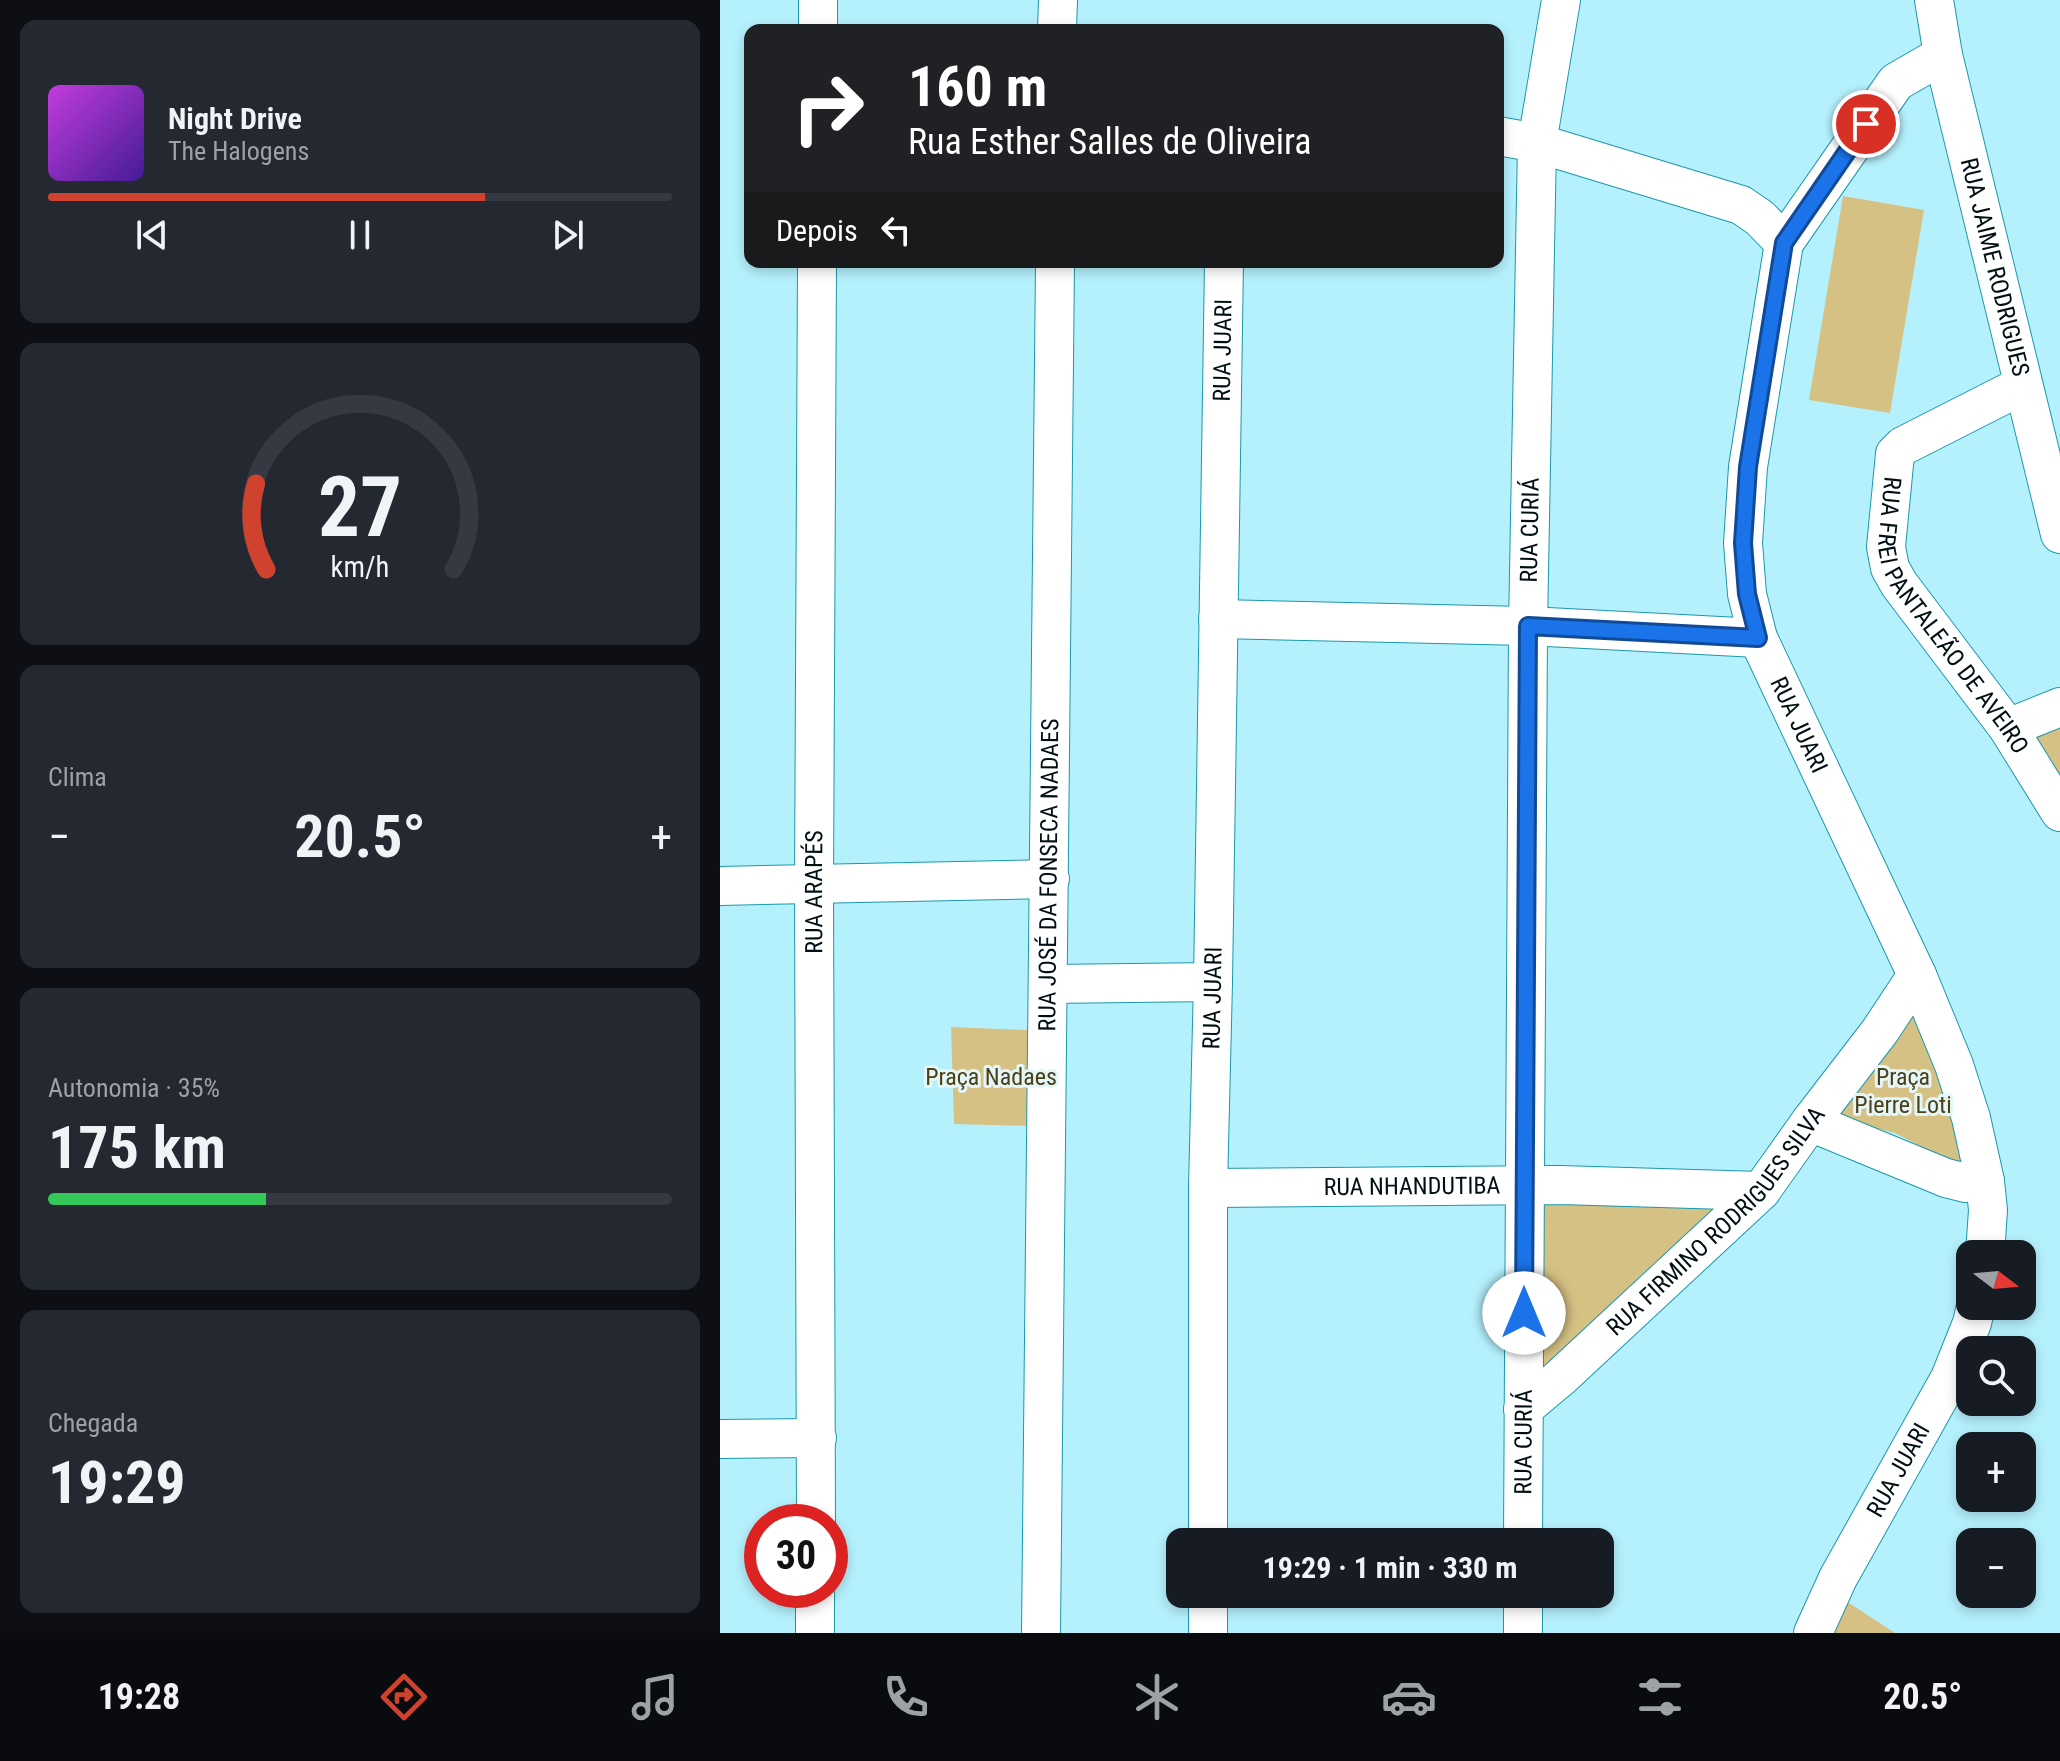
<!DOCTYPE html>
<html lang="pt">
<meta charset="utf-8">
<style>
body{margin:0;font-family:"Roboto Condensed",sans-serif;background:#242831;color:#f1f3f6;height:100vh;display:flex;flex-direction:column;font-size:30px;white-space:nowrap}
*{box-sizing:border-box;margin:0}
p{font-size:26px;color:#9ea1a6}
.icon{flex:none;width:44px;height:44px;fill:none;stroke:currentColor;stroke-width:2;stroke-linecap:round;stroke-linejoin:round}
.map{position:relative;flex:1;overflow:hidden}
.side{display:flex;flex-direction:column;gap:20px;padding:20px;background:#0d0f14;width:720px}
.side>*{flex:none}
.banner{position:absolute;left:24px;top:24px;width:760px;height:244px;border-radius:16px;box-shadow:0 4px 12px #0003;background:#202124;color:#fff;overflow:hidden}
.needle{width:52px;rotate:106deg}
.buttons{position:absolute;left:1236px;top:1240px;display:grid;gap:16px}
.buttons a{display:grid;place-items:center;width:80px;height:80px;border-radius:16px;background:#171b24;box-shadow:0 4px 12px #0003;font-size:40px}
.speed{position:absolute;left:24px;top:1504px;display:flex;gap:16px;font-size:40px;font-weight:700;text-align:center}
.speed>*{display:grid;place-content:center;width:104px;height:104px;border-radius:50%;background:#171b24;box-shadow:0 4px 12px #0003;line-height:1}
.speed .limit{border:12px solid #d22;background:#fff;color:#111}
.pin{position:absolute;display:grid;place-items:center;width:68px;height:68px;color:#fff;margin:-34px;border:4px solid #fff;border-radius:50%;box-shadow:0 2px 8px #0007}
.me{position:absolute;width:88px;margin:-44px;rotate:0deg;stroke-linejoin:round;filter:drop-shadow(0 0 6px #0008)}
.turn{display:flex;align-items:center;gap:28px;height:168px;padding:0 32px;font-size:36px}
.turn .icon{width:104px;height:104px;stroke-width:2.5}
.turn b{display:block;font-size:56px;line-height:68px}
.then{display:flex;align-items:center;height:76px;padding:0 32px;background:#0003;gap:16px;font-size:30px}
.big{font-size:60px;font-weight:700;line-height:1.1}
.side .widget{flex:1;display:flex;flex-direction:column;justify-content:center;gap:12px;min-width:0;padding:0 28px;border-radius:16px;background:#242831}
.side .dial{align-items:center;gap:0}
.dial svg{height:208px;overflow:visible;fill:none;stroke:#363941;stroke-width:7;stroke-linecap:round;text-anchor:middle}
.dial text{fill:#f1f3f6;stroke:none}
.song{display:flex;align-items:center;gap:24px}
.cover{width:96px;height:96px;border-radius:12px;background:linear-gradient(135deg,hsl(290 70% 55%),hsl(260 70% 35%))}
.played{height:8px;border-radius:4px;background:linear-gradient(90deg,#ce422e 70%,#363941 70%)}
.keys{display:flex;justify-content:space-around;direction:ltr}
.heat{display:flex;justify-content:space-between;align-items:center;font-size:44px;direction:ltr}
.charge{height:12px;border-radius:6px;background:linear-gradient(90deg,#34c759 35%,#363941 0)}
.trip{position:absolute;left:446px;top:1528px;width:448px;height:80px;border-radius:16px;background:#171b24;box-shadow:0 4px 12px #0003;font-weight:700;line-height:80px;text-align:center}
.menu{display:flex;height:128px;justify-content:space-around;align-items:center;background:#090b0e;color:#9ea1a6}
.menu .icon{width:56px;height:56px}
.menu .current{color:#ce422e}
.menu b{font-size:36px;color:#f1f3f6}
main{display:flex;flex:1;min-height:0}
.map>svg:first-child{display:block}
.green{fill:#d6c184}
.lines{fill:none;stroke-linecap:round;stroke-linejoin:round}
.minor-casing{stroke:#1a98ac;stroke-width:40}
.minor{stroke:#fff;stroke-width:38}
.route-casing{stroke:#114b97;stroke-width:20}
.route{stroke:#1a73e8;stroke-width:14}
.labels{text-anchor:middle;stroke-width:6;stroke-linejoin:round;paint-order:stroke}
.street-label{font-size:24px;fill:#000f13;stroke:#e3f6fa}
.park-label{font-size:24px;fill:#4e4013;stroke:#e3f6fa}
</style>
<main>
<section class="side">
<div class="widget">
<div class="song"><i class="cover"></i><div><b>Night Drive</b><p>The Halogens</p></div></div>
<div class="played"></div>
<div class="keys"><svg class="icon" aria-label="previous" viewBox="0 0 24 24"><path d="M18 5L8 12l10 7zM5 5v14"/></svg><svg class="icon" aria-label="pause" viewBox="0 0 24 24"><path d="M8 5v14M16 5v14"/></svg><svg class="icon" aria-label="next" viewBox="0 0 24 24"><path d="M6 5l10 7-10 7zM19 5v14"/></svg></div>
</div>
<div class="widget dial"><svg viewBox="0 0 100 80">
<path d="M14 69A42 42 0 1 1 86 69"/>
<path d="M14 69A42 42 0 0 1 10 36" stroke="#ce422e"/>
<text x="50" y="56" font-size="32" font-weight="700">27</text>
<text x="50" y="72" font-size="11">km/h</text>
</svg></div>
<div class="widget"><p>Clima</p>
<div class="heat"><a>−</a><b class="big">20.5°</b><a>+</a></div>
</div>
<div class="widget"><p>Autonomia · 35%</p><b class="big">175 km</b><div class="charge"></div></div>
<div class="widget"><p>Chegada</p><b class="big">19:29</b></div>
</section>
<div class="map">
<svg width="1340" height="1633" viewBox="0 0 1340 1633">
<rect width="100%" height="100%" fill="#b5f1fd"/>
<path class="green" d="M1123,196l81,14 -34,203 -81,-13z
M1340,720v64l-32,-52z
M1193,997l56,174 -74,-38 -70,-17z
M231,1027l76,3 5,96 -78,-2z
M815,1199l200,6 -199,179z
M1126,1601l49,32h-62z"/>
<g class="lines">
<g class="minor-casing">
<g id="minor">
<path id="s1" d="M1214,0l9,55 117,479"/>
<path d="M98,30v-30"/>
<path d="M337,30l1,-30"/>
<path id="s2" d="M778,136l39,7 204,62 19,13 24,25 -36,224 -5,76 4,51 11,44 159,337 37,90 17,53 14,63 3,29 -3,44"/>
<path d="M1064,243l112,-161 47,-27"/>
<path id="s3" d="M1303,385l-120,61 -8,8 -9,93 4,21 9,16 109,144 52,84"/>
<path d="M498,619l310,7 230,12"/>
<path d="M1288,728l52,-21"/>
<path d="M0,886l330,-7"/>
<path d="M329,984l164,-2"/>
<path d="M1090,1122l136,56 20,5 19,-2"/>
<path id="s4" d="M488,1188l352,-3 201,6"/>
<path id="s5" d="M803,1409l37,-31 201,-187 49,-69 70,-91 37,-56"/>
<path d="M0,1439l97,-1"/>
<path id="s6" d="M96,1522l-2,-637 3,-623"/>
<path id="s7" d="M488,1542v-354l5,-206 11,-720"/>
<path id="s8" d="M803,1542l5,-916 9,-483 24,-143"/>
<path d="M95,1633v-43"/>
<path id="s9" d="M321,1633l14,-1371"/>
<path d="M488,1633v-39"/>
<path d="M803,1633v-39"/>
<path id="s10" d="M1093,1633l25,-55 112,-200 22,-55 4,-17"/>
</g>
</g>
<use href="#minor" class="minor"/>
</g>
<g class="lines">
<g class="route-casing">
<path id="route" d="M804,1313l4,-687 230,12 -11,-44 -4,-51 5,-76 36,-224 82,-119"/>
</g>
<use href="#route" class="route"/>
</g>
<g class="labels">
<g class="street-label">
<text dy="8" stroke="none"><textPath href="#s1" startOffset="274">RUA JAIME RODRIGUES</textPath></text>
<text dy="8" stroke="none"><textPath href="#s7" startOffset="1192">RUA JUARI</textPath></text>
<text dy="8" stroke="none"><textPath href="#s8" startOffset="1012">RUA CURIÁ</textPath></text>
<text dy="8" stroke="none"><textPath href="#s3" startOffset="328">RUA FREI PANTALEÃO DE AVEIRO</textPath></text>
<text dy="8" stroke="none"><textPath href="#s2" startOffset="806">RUA JUARI</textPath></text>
<text dy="8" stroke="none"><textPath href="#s9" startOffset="758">RUA JOSÉ DA FONSECA NADAES</textPath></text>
<text dy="8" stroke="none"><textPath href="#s6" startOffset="630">RUA ARAPÉS</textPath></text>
<text dy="8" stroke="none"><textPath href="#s7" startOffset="544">RUA JUARI</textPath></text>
<text dy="8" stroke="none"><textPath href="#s4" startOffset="204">RUA NHANDUTIBA</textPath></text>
<text dy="8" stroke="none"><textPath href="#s5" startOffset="270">RUA FIRMINO RODRIGUES SILVA</textPath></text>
<text dy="8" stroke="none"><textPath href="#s8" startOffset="100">RUA CURIÁ</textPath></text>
<text dy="8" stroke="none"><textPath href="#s10" startOffset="184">RUA JUARI</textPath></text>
</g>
<g class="park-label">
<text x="271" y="1085">Praça Nadaes</text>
<text x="1183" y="1085">Praça<tspan x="1183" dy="28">Pierre Loti</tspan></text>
</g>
</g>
</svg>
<div class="buttons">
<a><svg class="needle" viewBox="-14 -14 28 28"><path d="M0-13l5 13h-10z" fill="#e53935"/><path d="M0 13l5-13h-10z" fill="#9ea1a6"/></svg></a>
<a><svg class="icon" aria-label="search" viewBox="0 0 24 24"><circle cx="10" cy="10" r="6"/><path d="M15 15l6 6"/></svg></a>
<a>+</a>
<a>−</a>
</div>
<div class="speed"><div class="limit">30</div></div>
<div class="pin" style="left:1146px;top:124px;background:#d93025"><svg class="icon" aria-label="arrive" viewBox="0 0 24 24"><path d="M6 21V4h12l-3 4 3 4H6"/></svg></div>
<svg class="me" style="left:804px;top:1313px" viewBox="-20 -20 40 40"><circle r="19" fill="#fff"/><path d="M0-13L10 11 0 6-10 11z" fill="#1a73e8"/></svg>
<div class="trip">19:29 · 1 min · 330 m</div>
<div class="banner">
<div class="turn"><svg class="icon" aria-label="right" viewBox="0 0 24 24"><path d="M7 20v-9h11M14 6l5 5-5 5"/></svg><div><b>160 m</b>Rua Esther Salles de Oliveira</div></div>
<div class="then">Depois<svg class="icon" aria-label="left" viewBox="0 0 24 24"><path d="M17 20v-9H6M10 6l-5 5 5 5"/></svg></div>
</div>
</div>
</main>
<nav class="menu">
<b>19:28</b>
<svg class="icon current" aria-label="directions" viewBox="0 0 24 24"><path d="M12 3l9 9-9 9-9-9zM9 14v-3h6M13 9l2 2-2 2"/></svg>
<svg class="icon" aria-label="music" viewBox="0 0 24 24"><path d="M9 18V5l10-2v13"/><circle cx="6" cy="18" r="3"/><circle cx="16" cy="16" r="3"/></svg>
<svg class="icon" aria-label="phone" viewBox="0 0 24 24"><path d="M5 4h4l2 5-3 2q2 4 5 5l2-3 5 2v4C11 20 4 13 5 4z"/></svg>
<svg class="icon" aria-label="climate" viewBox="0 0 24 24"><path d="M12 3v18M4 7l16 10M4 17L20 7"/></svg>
<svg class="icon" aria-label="car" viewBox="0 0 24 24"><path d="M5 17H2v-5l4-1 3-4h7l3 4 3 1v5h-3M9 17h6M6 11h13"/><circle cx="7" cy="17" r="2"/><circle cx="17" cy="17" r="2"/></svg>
<svg class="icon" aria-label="filters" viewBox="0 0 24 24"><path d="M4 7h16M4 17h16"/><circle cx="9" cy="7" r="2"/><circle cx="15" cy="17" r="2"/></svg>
<b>20.5°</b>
</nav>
